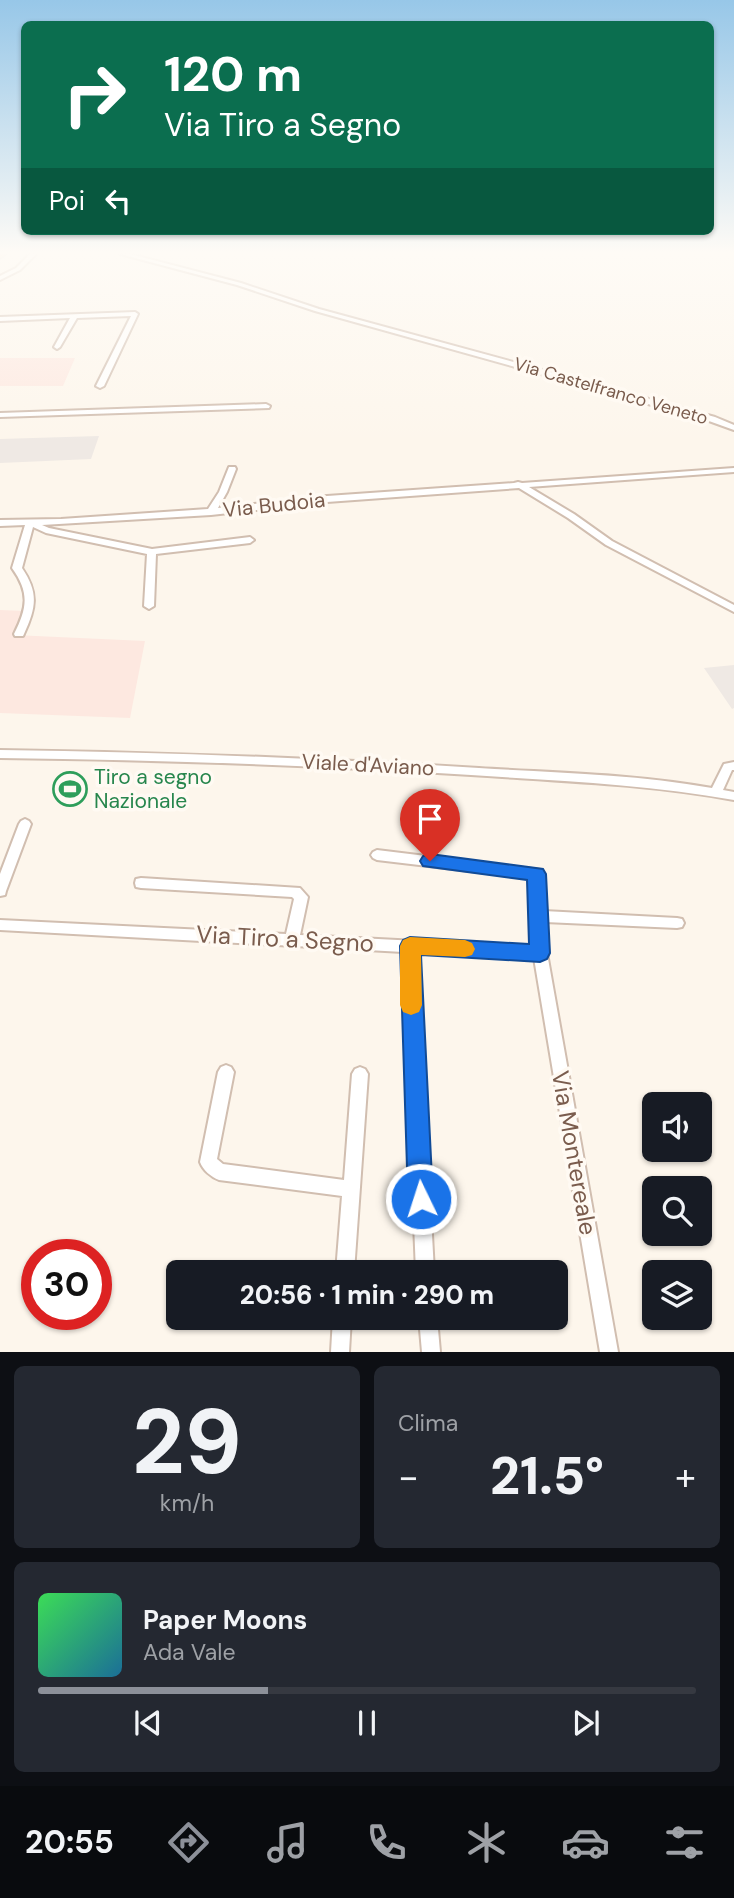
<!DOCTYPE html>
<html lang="it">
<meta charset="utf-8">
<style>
body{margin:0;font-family:"DM Sans",sans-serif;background:#242831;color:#f1f3f6;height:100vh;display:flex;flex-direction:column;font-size:26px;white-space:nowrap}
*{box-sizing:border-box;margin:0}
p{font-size:23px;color:#9ea1a6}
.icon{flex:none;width:38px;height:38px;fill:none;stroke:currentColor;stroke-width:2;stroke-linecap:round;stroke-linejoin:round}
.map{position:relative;height:1352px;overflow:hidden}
.panel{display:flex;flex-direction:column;gap:14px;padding:14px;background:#0d0f14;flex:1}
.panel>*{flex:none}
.guide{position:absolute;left:21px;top:21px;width:693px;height:214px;border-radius:10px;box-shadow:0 2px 5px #0004;background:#0b6e4f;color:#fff;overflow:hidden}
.fabs{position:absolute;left:642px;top:1092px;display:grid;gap:14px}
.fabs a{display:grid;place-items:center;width:70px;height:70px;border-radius:10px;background:#171b24;box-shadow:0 2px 5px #0004;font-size:35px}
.speed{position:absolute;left:21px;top:1239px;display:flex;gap:14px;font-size:35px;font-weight:700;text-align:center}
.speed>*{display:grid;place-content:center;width:91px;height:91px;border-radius:50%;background:#171b24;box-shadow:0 2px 5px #0004;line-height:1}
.speed .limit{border:10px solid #d22;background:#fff;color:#111}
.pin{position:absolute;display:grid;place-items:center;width:60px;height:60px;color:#fff;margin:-72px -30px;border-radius:50% 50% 50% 0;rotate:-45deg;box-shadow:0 0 7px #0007}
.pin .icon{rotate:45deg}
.me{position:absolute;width:77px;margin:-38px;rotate:356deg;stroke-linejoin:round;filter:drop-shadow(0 0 5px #0008)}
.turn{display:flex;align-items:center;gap:24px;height:147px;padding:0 28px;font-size:32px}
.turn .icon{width:91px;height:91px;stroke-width:2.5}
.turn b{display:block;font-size:49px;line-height:60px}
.then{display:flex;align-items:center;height:66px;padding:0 28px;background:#0003;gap:14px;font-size:26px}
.big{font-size:52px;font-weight:800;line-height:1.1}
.panel .card{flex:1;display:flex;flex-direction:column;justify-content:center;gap:10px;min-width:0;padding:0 24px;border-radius:10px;background:#242831}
.panel .dial{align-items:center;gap:0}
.dial b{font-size:91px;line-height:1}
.song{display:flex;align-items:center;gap:21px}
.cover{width:84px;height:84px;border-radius:10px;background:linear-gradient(135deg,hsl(130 70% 55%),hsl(200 70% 35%))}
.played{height:7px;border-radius:4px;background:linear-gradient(90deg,#8c9099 35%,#363941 35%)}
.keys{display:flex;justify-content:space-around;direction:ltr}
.heat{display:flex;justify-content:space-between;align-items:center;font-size:38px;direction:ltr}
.panel .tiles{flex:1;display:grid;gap:14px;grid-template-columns:1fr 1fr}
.card:last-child{grid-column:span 2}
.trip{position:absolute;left:166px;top:1260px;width:402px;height:70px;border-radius:10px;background:#171b24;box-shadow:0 2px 5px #0004;font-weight:800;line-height:70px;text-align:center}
.tab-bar{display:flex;height:112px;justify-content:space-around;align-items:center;background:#090b0e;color:#9ea1a6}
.tab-bar .icon{width:49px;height:49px}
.tab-bar .active{color:#8c9099}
.tab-bar b{font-size:32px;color:#f1f3f6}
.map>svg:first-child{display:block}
.commercial{fill:#fde8e0}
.industrial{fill:#efe9e4}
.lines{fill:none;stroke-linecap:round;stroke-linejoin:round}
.street-casing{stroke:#d1beb0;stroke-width:4}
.primary-casing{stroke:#dad1cd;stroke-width:3}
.street{fill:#fff;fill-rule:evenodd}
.primary{fill:#fbd9a5;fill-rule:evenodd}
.route{fill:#1a73e8;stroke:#114b97;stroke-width:2}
.slow{fill:#f59e0b}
.labels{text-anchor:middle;stroke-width:7;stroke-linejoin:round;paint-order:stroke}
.far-street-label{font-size:18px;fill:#7a5c4d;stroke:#fffaf3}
.street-label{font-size:21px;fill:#7a5c4d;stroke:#fffaf3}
.leisure-label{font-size:21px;fill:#27864d;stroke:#fffaf3;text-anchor:start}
.near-street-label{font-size:24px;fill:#7a5c4d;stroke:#fffaf3}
</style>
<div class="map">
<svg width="734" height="1352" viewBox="0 0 734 1352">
<rect width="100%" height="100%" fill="#fdf6ec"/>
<path class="commercial" d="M0,358h75l-12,28h-63z
M0,610l25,1 -11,24 131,6 -15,77 -130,-5z"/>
<path class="industrial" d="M99,436l-8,23 -91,4v-24z
M734,665v43l-2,1 -28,-41z"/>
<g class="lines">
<g class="street-casing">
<path id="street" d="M30,254h6l-16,16 -20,10v-4l16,-8z
M120,254h10l111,29 78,26 396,108 19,8v5l-25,-9 -394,-110 -78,-26z
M135,312l3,2 -34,72 -4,2 -4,-2 35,-70 -54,2 -17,29 -3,2 -3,-2 16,-29 -70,3v-4z
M266,404l4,2 -1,2 -269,9v-4z
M229,467h6l1,2 -9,23 -9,16 109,-12 187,-13 4,-1 4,1 212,-15v4l-205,15 45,27 38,27 122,64v7l-128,-67 -38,-27 -49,-30 -192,14 -116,13 -169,10 7,3 103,21 98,-12 4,3 -4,3 -94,11 -2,52 -5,3 -5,-3 3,-52 -101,-21 -13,-6 -11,41c17,25 14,40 2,66l-1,2h-8l-1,-2c13,-26 16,-41 -2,-66l13,-43 -25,1v-6l61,-1 147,-10 11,-17z
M0,750c160,2 319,8 479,18 78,5 156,6 233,20l12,-24 10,-2v8h-2l-9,20 11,2v8c-87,-16 -175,-19 -263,-25 -157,-10 -314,-15 -471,-17z
M25,819l4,2 2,3 -25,67 -1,4 -5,1v-22l19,-50 2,-3z
M377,850l164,20 1,4 2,37 133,7 5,1 2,4 -2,4 -5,1 -132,-6 2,31 71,399h-18l-66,-394 -117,-6 17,320h-18l-13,-320 -403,-22v-10l286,14 8,-35 -2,-2 -151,-9 -5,-1 -1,-4 1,-4 5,-1 159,10 8,9 -8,38 233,12 -3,-69 -153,-18 -4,-2 -2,-3 2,-3z
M226,1065l5,2 3,5 -17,87 6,5 121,16 8,-106 3,-5 5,-2 5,2 3,5 -14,198h-18l6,-76 -123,-16c-8,-3 -16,-10 -19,-18l18,-90 3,-5z
M333,1318h18l-2,34h-18z
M419,1318h18l3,34h-18z"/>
</g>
<g class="primary-casing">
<path id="primary" d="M0,254h6l-6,4z"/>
</g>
<use href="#street" class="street"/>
<use href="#primary" class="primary"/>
</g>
<linearGradient id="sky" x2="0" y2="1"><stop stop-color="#97c7e8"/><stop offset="0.57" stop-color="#fefbf6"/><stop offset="1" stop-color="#fefbf6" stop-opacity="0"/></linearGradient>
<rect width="734" height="443" fill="url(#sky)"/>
<path class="route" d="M430,854l113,15 3,5 4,79 -3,6 -7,3 -119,-7 12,244 -4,8 -8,4 -9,-4 -4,-8 -8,-253 3,-6 7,-3 119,7 -2,-64 -104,-14 -3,-5 3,-5z"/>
<path class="slow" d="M410,937l55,3 7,3 3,6 -3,6 -7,2 -44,-2 1,50 -3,7 -8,3 -8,-3 -3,-7v-59l3,-6z"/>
<defs>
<g id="stadium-ring" transform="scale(1.75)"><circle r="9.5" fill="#fffaf3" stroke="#2e9e5b" stroke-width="1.5"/><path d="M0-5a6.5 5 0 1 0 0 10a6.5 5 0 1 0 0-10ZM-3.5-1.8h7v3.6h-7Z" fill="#2e9e5b"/></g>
</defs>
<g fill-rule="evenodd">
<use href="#stadium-ring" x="70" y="789"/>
</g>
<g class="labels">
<g class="far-street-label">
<text transform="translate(611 391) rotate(16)" y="6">Via Castelfranco Veneto</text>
</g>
<g class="street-label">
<text transform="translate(274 505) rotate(-6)" y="7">Via Budoia</text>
<text transform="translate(368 765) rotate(3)" y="7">Viale d'Aviano</text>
</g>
<g class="leisure-label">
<text x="94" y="784">Tiro a segno<tspan x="94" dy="24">Nazionale</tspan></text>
</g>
<g class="near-street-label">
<text transform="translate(285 939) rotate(3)" y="8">Via Tiro a Segno</text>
<text transform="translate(574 1153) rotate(80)" y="8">Via Montereale</text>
</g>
</g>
</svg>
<div class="fabs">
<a><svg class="icon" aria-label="sound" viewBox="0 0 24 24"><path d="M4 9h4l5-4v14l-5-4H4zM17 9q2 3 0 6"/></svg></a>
<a><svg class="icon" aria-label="search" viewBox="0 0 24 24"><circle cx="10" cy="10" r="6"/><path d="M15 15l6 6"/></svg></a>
<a><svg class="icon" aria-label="layers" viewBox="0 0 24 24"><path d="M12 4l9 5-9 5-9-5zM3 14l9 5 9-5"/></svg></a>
</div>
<div class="speed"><div class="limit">30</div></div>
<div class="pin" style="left:430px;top:861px;background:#d93025"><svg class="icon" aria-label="arrive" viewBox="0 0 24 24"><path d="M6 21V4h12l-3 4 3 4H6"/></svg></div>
<svg class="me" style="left:421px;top:1199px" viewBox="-20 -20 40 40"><circle r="17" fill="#1a73e8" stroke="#fff" stroke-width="3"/><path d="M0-11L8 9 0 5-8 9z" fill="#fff"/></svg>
<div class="trip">20:56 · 1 min · 290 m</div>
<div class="guide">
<div class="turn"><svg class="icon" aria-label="right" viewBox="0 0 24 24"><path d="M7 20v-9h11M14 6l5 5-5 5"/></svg><div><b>120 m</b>Via Tiro a Segno</div></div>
<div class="then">Poi<svg class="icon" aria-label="left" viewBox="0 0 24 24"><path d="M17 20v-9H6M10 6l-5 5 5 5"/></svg></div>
</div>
</div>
<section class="panel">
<div class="tiles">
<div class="card dial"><b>29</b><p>km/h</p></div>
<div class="card"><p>Clima</p>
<div class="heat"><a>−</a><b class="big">21.5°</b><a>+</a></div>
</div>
<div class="card">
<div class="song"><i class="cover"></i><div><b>Paper Moons</b><p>Ada Vale</p></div></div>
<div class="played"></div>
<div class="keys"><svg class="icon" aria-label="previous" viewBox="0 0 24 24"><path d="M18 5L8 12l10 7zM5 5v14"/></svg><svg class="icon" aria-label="pause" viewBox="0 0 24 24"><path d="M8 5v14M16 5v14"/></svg><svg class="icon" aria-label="next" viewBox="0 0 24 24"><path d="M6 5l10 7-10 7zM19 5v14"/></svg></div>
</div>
</div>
</section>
<nav class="tab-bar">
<b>20:55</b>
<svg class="icon active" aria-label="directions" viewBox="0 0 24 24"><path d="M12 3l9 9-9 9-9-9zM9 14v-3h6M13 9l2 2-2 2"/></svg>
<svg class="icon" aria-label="music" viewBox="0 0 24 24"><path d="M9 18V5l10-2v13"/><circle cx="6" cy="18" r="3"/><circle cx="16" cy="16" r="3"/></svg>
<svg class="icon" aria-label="phone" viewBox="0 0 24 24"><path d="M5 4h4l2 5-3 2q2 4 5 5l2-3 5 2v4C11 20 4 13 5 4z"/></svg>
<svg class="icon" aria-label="climate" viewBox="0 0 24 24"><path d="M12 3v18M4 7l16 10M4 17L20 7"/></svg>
<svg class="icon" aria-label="car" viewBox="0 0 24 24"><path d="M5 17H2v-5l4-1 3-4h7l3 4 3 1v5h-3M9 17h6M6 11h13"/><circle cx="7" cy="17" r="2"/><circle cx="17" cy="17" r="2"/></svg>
<svg class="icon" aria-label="filters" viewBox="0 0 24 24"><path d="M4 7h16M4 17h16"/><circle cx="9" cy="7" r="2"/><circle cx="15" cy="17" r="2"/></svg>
</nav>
